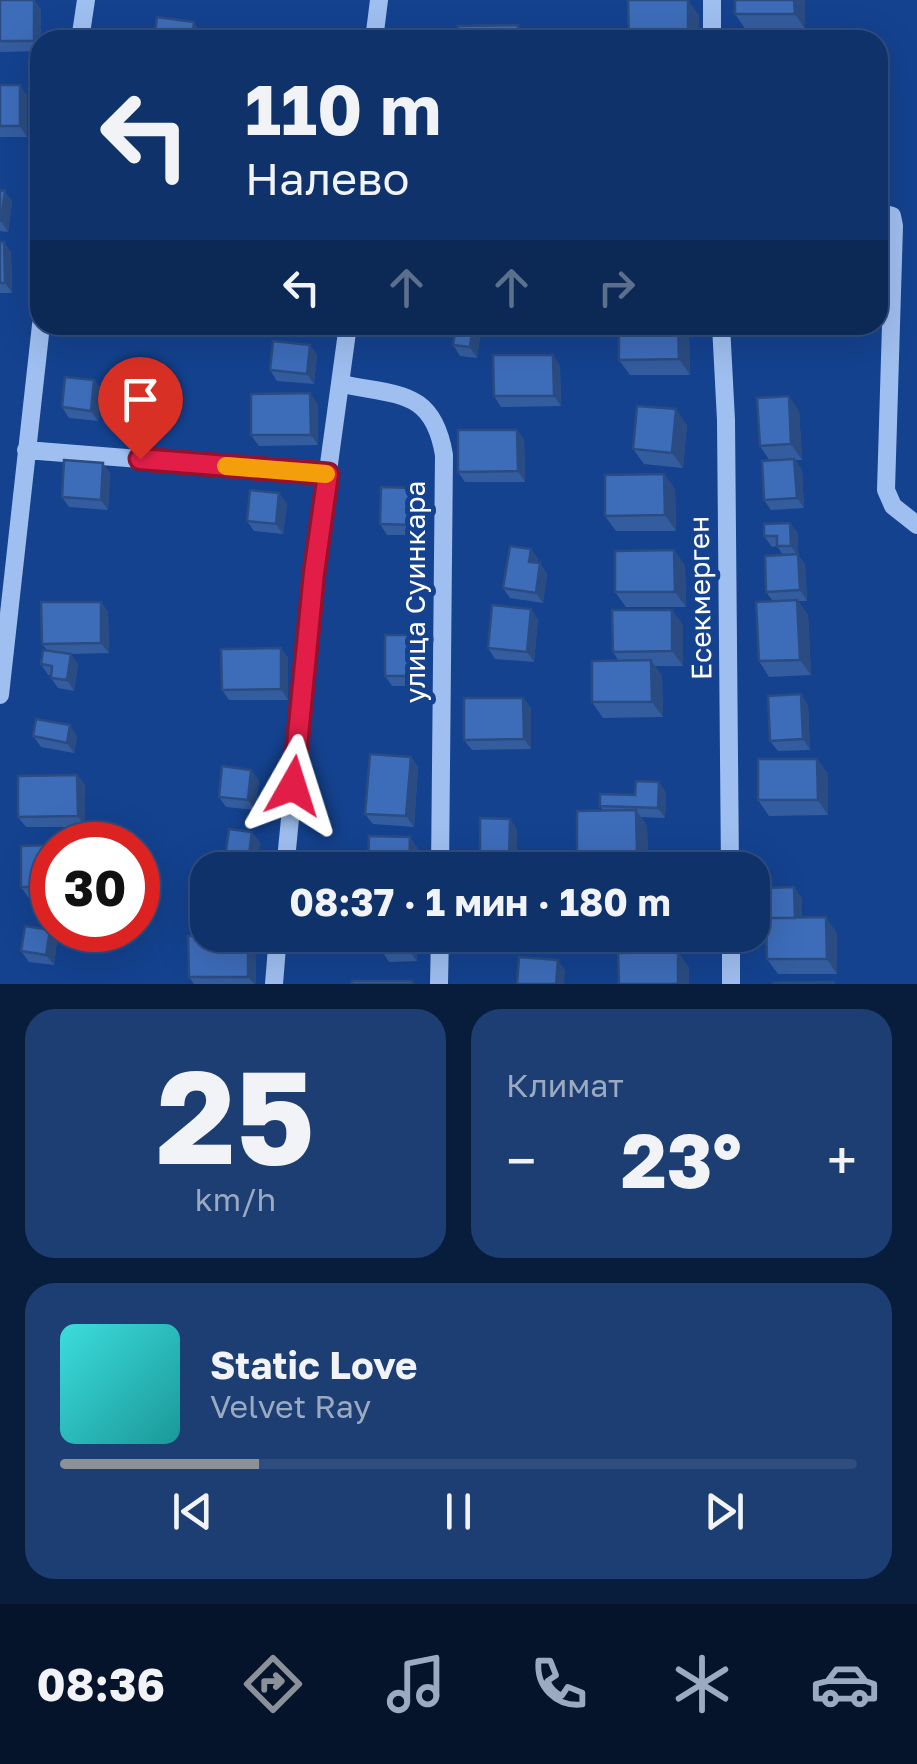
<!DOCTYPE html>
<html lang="ru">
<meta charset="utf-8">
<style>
body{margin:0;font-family:"Golos Text",sans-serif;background:#1d3e73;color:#f1f3f6;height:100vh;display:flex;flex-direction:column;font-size:38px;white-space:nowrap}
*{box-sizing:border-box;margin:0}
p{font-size:32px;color:#9baac1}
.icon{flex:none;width:55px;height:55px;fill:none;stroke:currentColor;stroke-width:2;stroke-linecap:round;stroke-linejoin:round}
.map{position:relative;height:984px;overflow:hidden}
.sheet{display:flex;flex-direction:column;gap:25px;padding:25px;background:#081c3b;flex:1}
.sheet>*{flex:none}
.hud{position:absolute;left:30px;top:30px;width:858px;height:305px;border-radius:30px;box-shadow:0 10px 40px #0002,0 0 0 2px #2f4d7e;background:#0f326b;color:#f1f3f6;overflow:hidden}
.speed{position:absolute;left:30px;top:822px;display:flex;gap:20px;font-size:50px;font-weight:700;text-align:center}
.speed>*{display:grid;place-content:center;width:130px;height:130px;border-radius:50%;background:#0f326b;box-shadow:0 10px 40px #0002,0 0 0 2px #2f4d7e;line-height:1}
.speed .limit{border:15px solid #d22;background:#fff;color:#111}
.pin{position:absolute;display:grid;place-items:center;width:85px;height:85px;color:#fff;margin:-102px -42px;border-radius:50% 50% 50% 0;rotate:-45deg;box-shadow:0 0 10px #0007}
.pin .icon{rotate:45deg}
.me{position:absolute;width:110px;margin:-55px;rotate:6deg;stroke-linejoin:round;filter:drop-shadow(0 0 8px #0008)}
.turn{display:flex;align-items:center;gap:35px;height:210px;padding:0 50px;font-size:45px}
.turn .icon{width:130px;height:130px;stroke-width:2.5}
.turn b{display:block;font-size:70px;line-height:85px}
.lanes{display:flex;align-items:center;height:95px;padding:0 50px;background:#0003;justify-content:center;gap:50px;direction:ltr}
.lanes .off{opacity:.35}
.big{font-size:75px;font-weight:700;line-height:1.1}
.sheet .card{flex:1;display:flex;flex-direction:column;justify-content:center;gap:15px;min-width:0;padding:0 35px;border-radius:30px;background:#1d3e73}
.sheet .dial{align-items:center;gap:0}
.dial b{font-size:130px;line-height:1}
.song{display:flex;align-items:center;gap:30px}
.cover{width:120px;height:120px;border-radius:15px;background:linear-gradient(135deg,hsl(180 70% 55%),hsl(180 70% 35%))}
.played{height:10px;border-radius:5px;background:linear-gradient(90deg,#8c9099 25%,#2f4d7e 25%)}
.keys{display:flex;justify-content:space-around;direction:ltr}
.heat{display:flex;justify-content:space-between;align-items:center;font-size:55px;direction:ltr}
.sheet .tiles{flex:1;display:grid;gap:25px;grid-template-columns:1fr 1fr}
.card:last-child{grid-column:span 2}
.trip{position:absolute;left:190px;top:852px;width:580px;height:100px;border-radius:30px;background:#0f326b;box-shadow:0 10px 40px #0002,0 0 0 2px #2f4d7e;font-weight:700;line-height:100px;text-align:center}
.menu{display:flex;height:160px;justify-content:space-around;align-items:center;background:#06142b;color:#9baac1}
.menu .icon{width:70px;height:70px}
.menu .on{color:#8c9099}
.menu b{font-size:45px;color:#f1f3f6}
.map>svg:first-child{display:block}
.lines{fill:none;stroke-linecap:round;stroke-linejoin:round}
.minor{stroke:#9fbff1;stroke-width:18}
.wall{fill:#345d9f}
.shaded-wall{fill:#2b4c82}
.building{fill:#3d6cb9;stroke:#2b4c82;stroke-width:2.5}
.route-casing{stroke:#92132f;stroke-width:25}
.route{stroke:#e11d48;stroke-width:18}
.slow{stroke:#f59e0b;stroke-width:18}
.labels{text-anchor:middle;stroke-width:10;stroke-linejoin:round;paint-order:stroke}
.street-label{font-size:28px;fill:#fff;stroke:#14428f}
</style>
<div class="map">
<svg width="917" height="984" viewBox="0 0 917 984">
<rect width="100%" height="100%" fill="#14428f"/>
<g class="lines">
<path class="minor" d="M712,0v40
M80,40l6,-40
M374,40l5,-40
M878,212l14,4 2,10 -8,264 7,16 24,19
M721,325l5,95 4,450
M342,384c56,12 91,5 102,71l-4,415
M26,450l302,24
M0,695l41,-370
M285,870l29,-297 34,-248
M731,935v49
M274,984l4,-49
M439,984l1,-49"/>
</g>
<path class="wall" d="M0,0h48h-14l7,10 -1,41 -40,1z
M805,0v29l-59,1 -11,-16z
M0,85l27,10v42h-27z
M0,190l12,11 -4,31 -8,-1z
M0,242l11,10 1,41h-12z
M473,325l7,11 -3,22 -17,-2 -7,-11z
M619,325h64l6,8 1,42h-60l-11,-15z
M756,325h67v10h-59z
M310,345l7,10 -3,29 -37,-3 -7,-11z
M560,365l1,41 -60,1 -7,-11z
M94,380l8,10 -4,31 -29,-3 -7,-11z
M318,404v41l-59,1 -8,-11z
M799,411l3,49h-7l7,10 2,38 -33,2 -7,-10 6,-39 -10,-15z
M687,425l-4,43 -39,-4 -11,-15z
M517,430l7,10 1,42h-60l-7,-10z
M103,463l7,11 -2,36 -39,-3 -7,-10z
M664,474l11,15 1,42h-60l-11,-15z
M412,488l7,11v36h-32l-7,-11z
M279,493l8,11 -4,30 -29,-3 -7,-10z
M790,523l8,11v21l7,9 2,37h-9l10,14 3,60 -42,2 -10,-16 14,-60 -7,-9 17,-37 -6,-9 -5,1 -8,-11z
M531,549l7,10 -1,4h3l7,11 -4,29 -33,-5 -7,-10z
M674,550l11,16 1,41h-60l-11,-15z
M101,602l7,10 1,41 -40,1 9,10 -4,27 -16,-3 -7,-10v-3h-3l-7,-11 6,-14 -5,-6z
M672,610l11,15v41h-28l7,10 1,41 -60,1 -11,-16 27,-41 -6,-9z
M538,619l-4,43 -39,-3 -7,-11z
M412,635l7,11v40h-27l-7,-10z
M281,648l7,10v42h-59l-7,-10z
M523,698l8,10v41l-59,1 -8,-10z
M808,705l2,45 -32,1 -8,-10z
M33,736h44l-3,17 -33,-6z
M411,757l7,10 -4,60 -41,-3 -8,-10z
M817,759l11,15v41l-59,1 -11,-16z
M77,775l8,10v42h-59l-8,-10z
M259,780l-4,30 -29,-3 -7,-10z
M666,792l-1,26 -24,-1 6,9 1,41 -60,1 -11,-16 26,-41 -3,-5 35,-11z
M517,829v41h-30l-7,-10z
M252,832l8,11 -4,27h-40l15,-4 -6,-8z
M52,845v52h-24l-7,-10z
M802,898v19l35,16v41h-59l-11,-15z
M248,935l7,11 1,38h-62l-5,-7z
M381,935h35l1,26 -28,1 -7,-11z
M615,935h70v18h-6l10,15 -64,-15 -10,-14z
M57,940l-3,25 -25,-3 -8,-11z"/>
<path class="shaded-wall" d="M34,0l7,10 -1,39 -6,-8z
M688,0l11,15v25h-11z
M794,0h11v29l-10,-15z
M194,22l7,11 -1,7h-8z
M518,25l7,10v5h-7z
M20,85l7,10v42l-7,-11z
M5,191l7,10 -4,31 -7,-11z
M4,242l7,10 1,41 -7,-10z
M473,325l7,11 -3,22 -7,-11z
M678,325h5l6,8 1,42 -11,-16z
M816,325h7v10z
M310,345l7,10 -3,29 -7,-10z
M553,355l7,10 1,41 -7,-10z
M94,380l8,10 -4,31 -7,-10z
M310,393l8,11v41l-7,-10z
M789,396l10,15 3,49 -11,-16z
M676,409l11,16 -4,43 -11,-15z
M517,430l7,10 1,42 -7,-11z
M794,459l8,11 2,38 -7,-10z
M103,463l7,11 -2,36 -7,-10z
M664,474l11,15 1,42 -11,-16z
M412,488l7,11v36l-7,-10z
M279,493l8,11 -4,30 -7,-10z
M790,523l8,11v21l7,9 2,37 -7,-11 -2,-34 -7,-10z
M531,549l7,10 -2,13 -7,-10z
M674,550l11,16 1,41 -11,-15z
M540,563l7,11 -4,29 -7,-10z
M797,600l11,15 3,60 -11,-15z
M101,602l7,10 1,41 -8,-10z
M531,609l7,10 -4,43 -7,-10z
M672,610l11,15v41l-11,-15z
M412,635l7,11v40l-7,-10z
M281,648l7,10v42l-7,-11z
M71,654l7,10 -4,27 -7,-11z
M651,660l11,16 1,41 -11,-15z
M801,694l7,11 2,45 -7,-11z
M523,698l8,10v41l-7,-10z
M70,725l7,11 -3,17 -7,-10z
M411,757l7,10 -4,60 -8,-11z
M817,759l11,15v41l-10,-15z
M251,770l8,10 -4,30 -7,-10z
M77,775l8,10v42l-7,-11z
M659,782l7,10 -1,26 -7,-10z
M636,810l11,16 1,41 -11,-15z
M510,819l7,10v41l-8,-10z
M252,832l8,11 -4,27 -8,-9z
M410,837l8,11 -1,22h-8z
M794,887l8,11v30l-7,-10z
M826,917l11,16v41l-10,-15z
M50,930l7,10 -3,25 -8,-10z
M248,935l7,11 1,38h-2l-6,-7z
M409,935h7l1,26 -8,-10z
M675,935h10v18l-10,-15z
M678,952l11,16v16h-11z
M558,960l7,10 -1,14h-8z"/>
<path class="building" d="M0,0h34v41h-34z
M628,0h60v40h-59z
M735,0h59l1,14h-60z
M157,17l37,5 -2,18h-38z
M518,25v15h-60v-14z
M0,85h20v41h-20z
M0,190l5,1 -4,30h-1z
M0,242h4l1,41h-5z
M456,325h17l-3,22 -17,-2z
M619,325h59l1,34 -60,1z
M273,341l37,4 -3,29 -37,-4z
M493,355h60l1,41h-60z
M65,377l29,3 -3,31 -29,-4z
M310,393l1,42h-60v-41z
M789,396l2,48 -31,2 -3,-48z
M637,406l39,3 -4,44 -39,-4z
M458,430h59l1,41 -60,1z
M794,459l3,39 -33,2 -2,-39z
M64,460l39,3 -2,37 -39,-3z
M664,474l1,41 -60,1v-41z
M381,487l31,1v37l-32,-1z
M250,490l29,3 -3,31 -29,-3z
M790,523l1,23h-14v-10h-13v-12z
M510,546l21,3 -2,13 11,1 -4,30 -33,-5z
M674,550l1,42h-60v-41z
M798,554l2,36 -34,2 -1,-36z
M797,600l3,60 -41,1 -3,-59z
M41,602h60v41l-59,1z
M492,605l39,4 -4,43 -39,-4z
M612,610h60v41l-59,1z
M385,635h27v41h-27z
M281,648v41l-59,1 -1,-41z
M43,650l28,4 -4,26 -16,-2 1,-12 -11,-2z
M651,660l1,42h-60v-41z
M801,694l2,45 -33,2 -2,-45z
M464,698h59l1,41 -60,1z
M36,719l34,6 -3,18 -34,-7z
M370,754l41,3 -5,59 -41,-2z
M758,759h59l1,41h-60z
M222,766l29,4 -3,30 -29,-3z
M77,775l1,41 -60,1v-41z
M636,781l23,1 -1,26 -58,-2v-12l35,1z
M636,810l1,42h-60v-41z
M480,818l30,1 -1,41h-29z
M229,829l23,3 -4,29 -23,-3z
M369,836l41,1 -1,33h-41z
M52,845v42h-31v-41z
M216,865l34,2v3h-34z
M794,887l1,31h-27l-1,-30z
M826,917l1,42h-60l-1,-41z
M25,926l25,4 -4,25 -25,-4z
M248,935v42h-59l-1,-41z
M381,935h28v16h-27z
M615,935h60v3l-60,1z
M678,952v32h-59l-1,-31z
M519,957l39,3 -2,24h-39z
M352,981h60v3h-60z
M834,982v2h-59l-1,-1z"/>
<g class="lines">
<g class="route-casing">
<path id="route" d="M140,459l188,15 -14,99 -21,213"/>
</g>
<use href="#route" class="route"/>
<path class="slow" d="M226,466l100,8"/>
</g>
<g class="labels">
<g class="street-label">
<text transform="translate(415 592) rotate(-90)" y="10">улица Суинкара</text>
<text transform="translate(700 598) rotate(-91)" y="10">Eсекмерген</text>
</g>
</g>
</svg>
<div class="speed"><div class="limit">30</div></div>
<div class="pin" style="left:140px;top:459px;background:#d93025"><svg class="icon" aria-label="arrive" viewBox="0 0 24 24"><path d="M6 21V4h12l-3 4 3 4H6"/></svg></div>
<svg class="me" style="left:293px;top:786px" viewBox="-20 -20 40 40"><path d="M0-17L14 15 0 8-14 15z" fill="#e11d48" stroke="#fff" stroke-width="4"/></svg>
<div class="trip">08:37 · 1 мин · 180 m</div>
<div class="hud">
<div class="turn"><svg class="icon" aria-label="left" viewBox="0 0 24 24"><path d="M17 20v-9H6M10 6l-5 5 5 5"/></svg><div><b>110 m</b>Налево</div></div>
<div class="lanes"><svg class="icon" aria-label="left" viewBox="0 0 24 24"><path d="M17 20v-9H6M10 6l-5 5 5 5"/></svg><svg class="icon off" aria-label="ahead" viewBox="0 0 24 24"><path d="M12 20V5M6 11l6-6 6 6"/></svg><svg class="icon off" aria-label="ahead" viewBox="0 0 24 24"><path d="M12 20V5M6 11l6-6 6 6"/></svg><svg class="icon off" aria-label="right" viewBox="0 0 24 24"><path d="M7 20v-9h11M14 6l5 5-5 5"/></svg></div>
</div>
</div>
<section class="sheet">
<div class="tiles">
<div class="card dial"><b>25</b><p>km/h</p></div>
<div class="card"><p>Климат</p>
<div class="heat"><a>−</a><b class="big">23°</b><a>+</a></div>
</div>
<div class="card">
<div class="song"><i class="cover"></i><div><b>Static Love</b><p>Velvet Ray</p></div></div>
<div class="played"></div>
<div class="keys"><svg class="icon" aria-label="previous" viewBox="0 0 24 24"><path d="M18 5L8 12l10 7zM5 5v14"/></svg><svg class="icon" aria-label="pause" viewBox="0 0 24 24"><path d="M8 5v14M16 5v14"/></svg><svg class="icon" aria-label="next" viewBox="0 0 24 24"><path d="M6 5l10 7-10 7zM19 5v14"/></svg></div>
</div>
</div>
</section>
<nav class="menu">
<b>08:36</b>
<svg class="icon on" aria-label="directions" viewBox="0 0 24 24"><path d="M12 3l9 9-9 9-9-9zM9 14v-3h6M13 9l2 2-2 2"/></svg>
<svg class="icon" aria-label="music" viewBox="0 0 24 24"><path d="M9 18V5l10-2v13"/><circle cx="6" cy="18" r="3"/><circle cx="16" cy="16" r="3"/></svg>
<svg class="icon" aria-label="phone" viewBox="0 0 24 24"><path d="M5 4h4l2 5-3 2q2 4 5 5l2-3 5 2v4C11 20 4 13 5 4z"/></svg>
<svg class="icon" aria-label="climate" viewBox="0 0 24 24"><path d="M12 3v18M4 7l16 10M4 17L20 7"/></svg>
<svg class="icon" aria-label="car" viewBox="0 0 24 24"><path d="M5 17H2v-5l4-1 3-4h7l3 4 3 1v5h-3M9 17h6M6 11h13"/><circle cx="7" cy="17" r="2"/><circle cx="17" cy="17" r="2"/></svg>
</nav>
